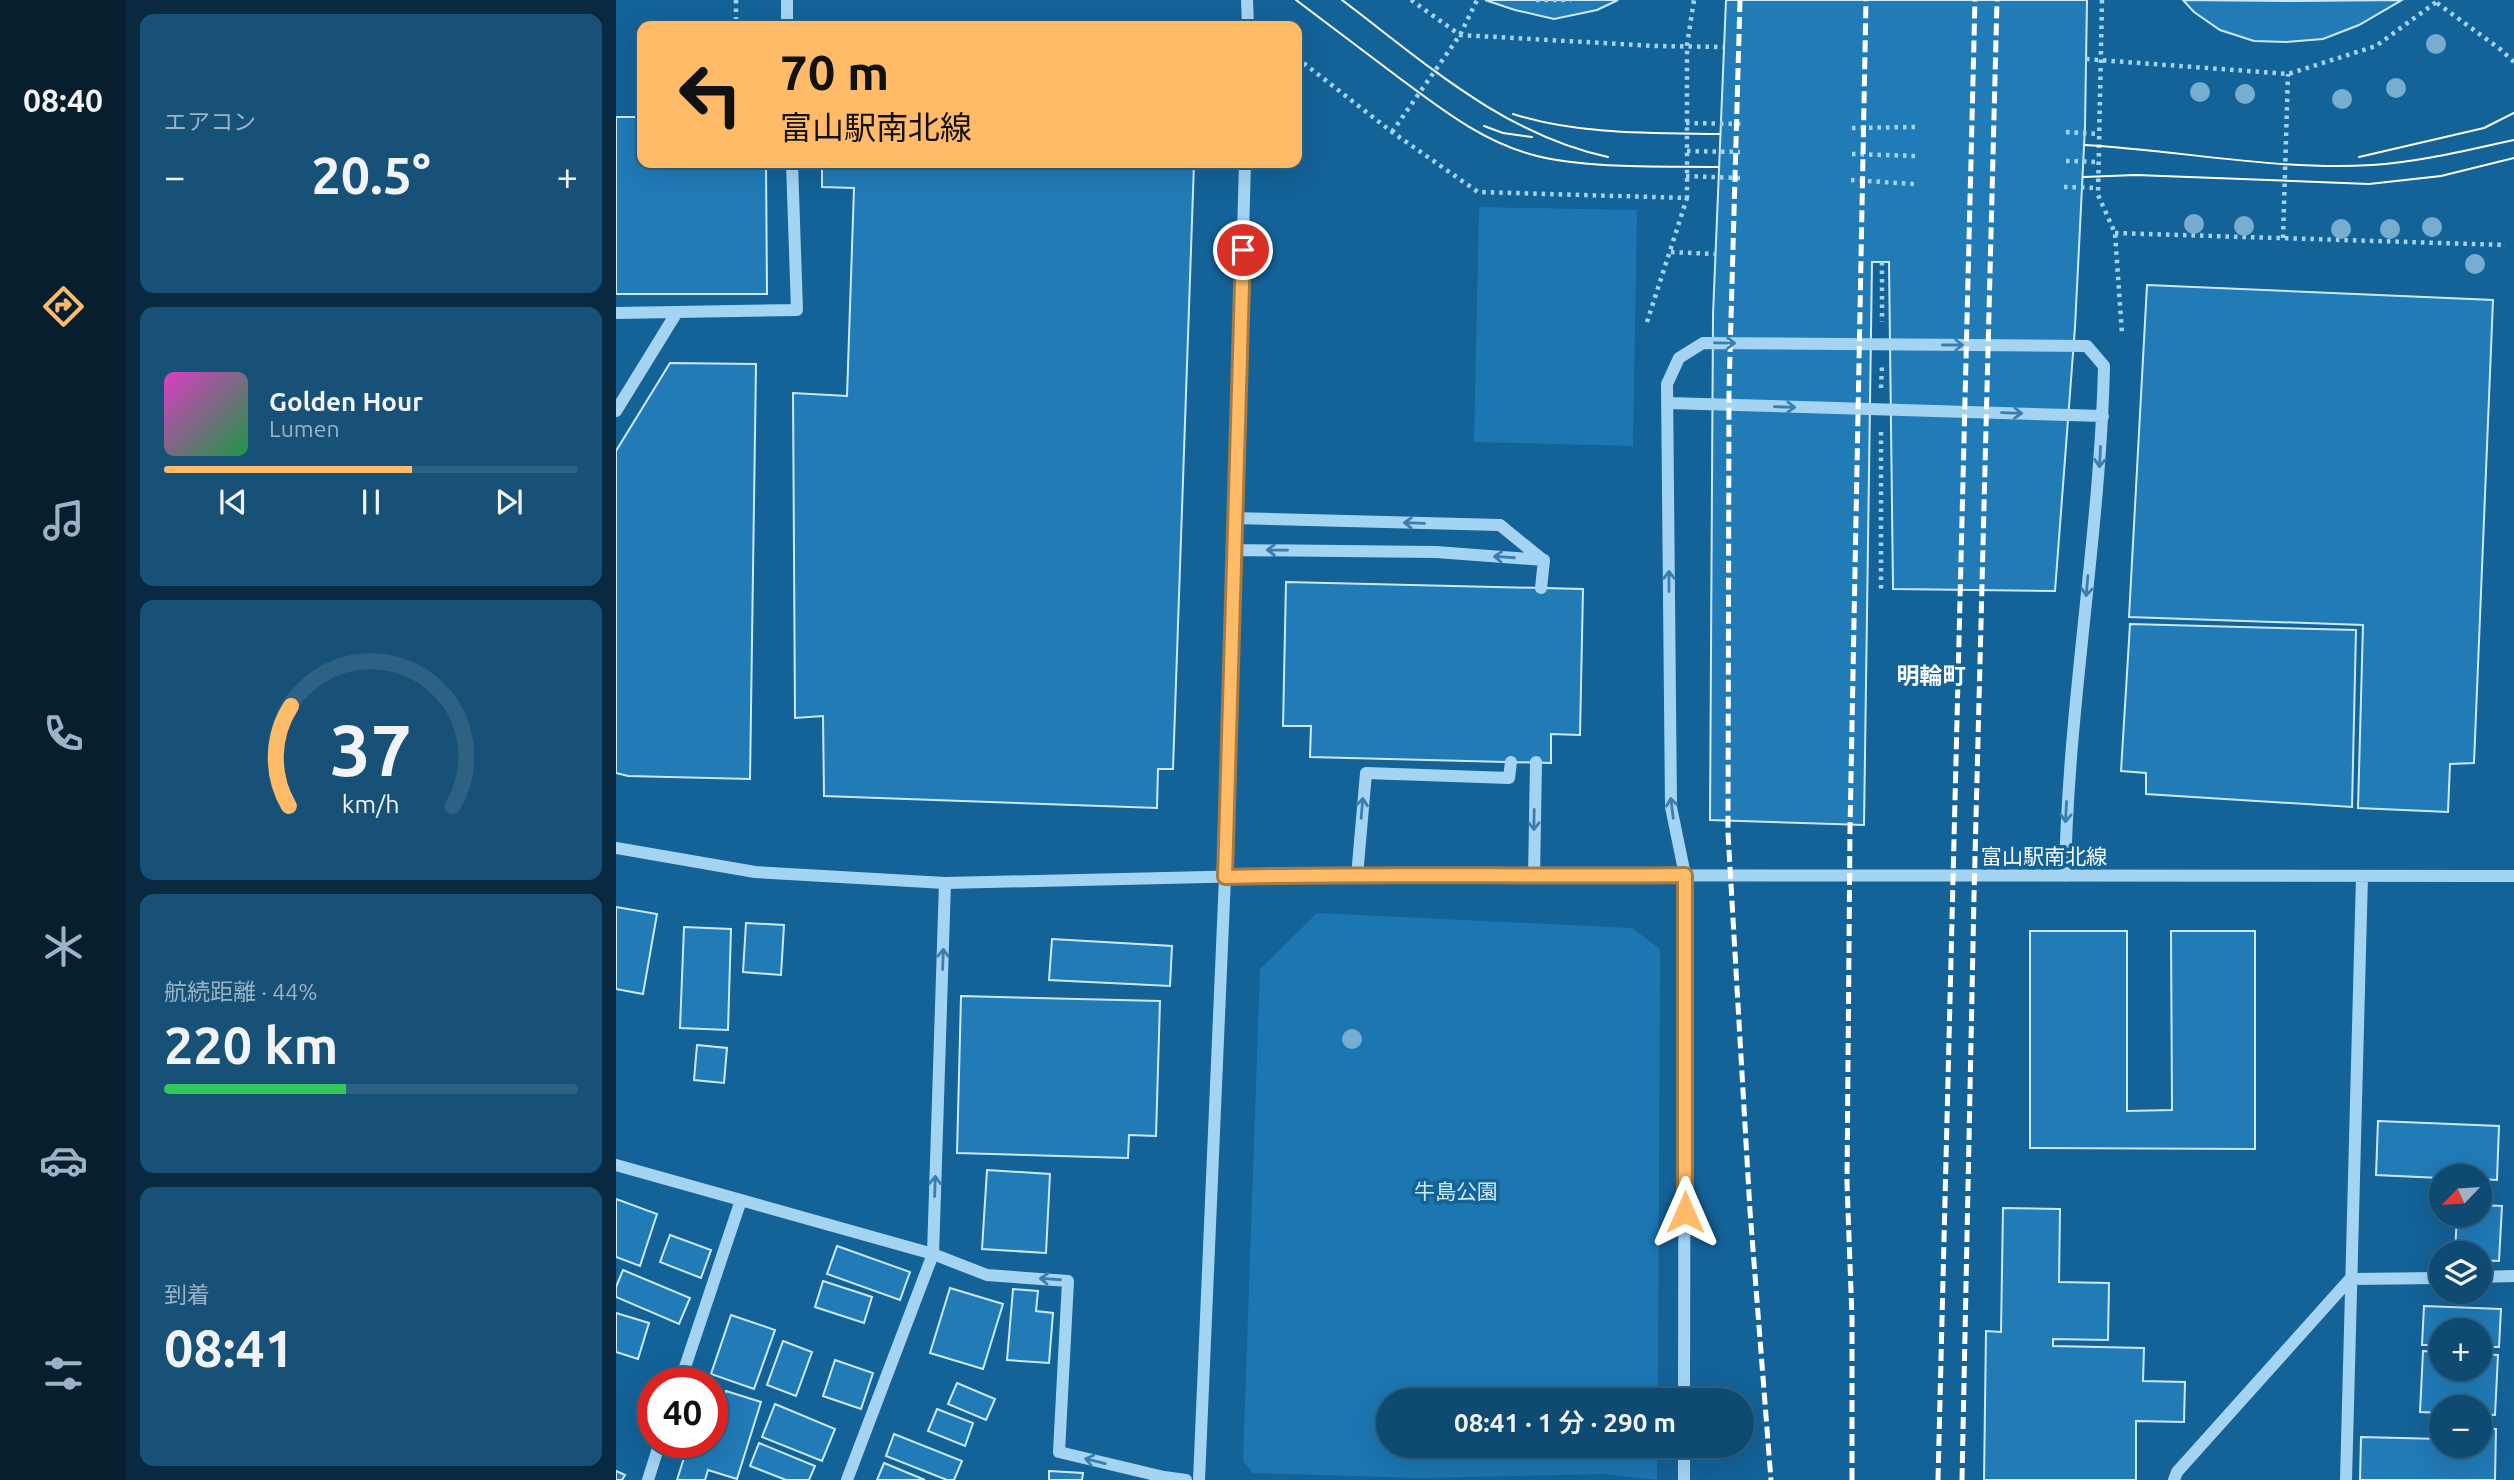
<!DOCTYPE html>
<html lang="ja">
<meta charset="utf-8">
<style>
body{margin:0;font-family:Ubuntu,"Noto Sans JP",sans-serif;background:#175177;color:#f1f3f6;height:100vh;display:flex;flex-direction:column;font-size:26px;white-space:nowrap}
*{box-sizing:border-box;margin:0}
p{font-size:23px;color:#9bb3c4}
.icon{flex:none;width:38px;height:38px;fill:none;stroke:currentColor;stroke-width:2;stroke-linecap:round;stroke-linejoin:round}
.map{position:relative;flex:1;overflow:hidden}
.panel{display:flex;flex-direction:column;gap:14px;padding:14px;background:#08293f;width:490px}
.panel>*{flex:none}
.top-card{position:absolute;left:21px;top:21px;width:665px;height:147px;border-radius:14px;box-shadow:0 7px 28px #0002,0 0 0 2px #2e6284;background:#ffbb67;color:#111;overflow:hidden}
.needle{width:46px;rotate:245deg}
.fabs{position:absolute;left:1813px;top:1164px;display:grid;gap:14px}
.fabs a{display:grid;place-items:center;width:63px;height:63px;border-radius:50%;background:#0e4a72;box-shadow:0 7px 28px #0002,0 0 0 2px #2e6284;font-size:35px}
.speed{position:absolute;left:21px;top:1367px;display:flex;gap:14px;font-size:35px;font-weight:700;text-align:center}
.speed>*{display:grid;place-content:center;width:91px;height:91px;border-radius:50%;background:#0e4a72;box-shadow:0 7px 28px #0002,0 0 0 2px #2e6284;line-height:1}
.speed .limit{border:10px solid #d22;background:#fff;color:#111}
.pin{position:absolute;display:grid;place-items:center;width:60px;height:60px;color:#fff;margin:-30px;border:4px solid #fff;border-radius:50%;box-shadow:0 2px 7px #0007}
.me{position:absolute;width:77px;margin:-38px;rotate:0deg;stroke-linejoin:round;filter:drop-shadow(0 0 5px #0008)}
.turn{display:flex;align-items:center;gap:24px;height:147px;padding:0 28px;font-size:32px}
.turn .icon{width:91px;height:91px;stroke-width:2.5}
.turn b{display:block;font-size:49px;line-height:60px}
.big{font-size:52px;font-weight:600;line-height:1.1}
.panel .widget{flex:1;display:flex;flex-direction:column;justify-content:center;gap:10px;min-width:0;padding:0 24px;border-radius:14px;background:#175177}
.panel .dial{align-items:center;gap:0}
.dial svg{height:182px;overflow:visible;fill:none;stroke:#2e6284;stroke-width:7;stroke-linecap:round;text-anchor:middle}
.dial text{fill:#f1f3f6;stroke:none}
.song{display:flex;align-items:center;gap:21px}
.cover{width:84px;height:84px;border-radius:10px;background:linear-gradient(135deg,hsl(310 70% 55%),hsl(140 70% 35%))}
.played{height:7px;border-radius:4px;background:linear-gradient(90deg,#ffbb67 60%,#2e6284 60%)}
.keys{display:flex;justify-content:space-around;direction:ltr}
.heat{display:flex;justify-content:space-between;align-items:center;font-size:38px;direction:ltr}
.charge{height:10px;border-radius:5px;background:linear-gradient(90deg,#34c759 44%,#2e6284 0)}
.trip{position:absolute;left:760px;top:1388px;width:378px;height:70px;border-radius:35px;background:#0e4a72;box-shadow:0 7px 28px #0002,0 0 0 2px #2e6284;font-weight:600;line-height:70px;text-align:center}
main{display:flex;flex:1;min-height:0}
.tab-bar{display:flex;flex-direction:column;width:126px;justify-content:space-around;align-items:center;background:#061e2e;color:#9bb3c4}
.tab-bar .icon{width:49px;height:49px}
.tab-bar .active{color:#ffbb67}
.tab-bar b{font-size:32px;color:#f1f3f6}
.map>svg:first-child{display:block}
.green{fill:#1b76b2}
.building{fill:#217bb7;stroke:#cdeafd;stroke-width:2}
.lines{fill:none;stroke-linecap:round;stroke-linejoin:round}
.path{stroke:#a5d4f3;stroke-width:4.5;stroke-dasharray:3.5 5;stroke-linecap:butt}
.minor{stroke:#a5d4f3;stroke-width:12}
.tram{stroke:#fff;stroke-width:2}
.rail{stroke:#fff;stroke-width:5;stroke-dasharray:12 5;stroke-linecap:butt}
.tree{fill:#79add0}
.oneway{stroke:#387eaf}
.route-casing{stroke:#a67a43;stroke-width:18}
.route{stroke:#ffbb67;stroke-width:12}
.labels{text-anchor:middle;stroke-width:7;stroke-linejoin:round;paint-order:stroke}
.street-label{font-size:21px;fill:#fff;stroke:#136298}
.park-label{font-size:21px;fill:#cdeafd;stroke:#136298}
.neighbourhood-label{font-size:23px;font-weight:bold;fill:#fff;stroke:#136298}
</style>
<main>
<nav class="tab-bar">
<b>08:40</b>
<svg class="icon active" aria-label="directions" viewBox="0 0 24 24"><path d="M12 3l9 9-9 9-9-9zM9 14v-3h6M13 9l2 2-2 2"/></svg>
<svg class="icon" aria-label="music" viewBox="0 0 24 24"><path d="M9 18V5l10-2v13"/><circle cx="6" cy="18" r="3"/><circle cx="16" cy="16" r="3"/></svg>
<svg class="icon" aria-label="phone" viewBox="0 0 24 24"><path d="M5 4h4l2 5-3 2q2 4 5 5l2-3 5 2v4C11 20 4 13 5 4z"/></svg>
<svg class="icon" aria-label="climate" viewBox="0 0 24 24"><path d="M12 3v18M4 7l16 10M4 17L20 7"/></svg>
<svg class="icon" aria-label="car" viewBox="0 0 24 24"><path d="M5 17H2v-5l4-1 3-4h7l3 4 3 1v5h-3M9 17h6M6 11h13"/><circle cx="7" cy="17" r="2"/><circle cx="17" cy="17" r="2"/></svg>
<svg class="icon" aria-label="filters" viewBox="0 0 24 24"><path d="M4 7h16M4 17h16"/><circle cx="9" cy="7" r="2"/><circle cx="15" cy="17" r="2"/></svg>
</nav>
<section class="panel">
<div class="widget"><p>エアコン</p>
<div class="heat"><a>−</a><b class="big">20.5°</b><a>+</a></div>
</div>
<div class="widget">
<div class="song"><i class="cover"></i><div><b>Golden Hour</b><p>Lumen</p></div></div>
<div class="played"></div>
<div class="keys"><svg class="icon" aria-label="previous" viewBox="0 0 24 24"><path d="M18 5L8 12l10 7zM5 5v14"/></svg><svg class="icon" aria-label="pause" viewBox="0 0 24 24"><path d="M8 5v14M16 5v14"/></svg><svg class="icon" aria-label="next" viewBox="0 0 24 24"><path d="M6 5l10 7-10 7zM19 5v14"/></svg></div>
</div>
<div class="widget dial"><svg viewBox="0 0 100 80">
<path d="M14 69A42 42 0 1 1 86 69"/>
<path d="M14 69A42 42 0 0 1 15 25" stroke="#ffbb67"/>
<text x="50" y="56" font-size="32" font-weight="700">37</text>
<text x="50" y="72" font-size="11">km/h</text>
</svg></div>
<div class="widget"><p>航続距離 · 44%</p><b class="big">220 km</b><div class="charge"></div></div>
<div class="widget"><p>到着</p><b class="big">08:41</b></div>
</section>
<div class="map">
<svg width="1898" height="1480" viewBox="0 0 1898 1480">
<rect width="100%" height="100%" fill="#136298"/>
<path class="green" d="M863,207l158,3 -4,236 -159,-4z
M701,913l315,15 28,21 -2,451h-270v46h269v34l-53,-6 -185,4 -167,-5 -9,-13 17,-491z"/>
<path class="building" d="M869,0h133l-21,10 -43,9 -39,-9z
M1110,0h361l-2,127 -10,200 -20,264 -162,-2 -4,-327h-17l-8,563 -154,-5 3,-505z
M1567,0l110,1 109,-1 -43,25 -36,14 -37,3 -32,-1 -34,-11 -26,-18z
M0,117h26v46h124l1,131h-151z
M206,163h372l-21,606h-15l-1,39 -333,-12 -1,-80 -28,2 -2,-325 54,3 7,-208 -32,-1z
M1531,285l346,15 -19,463 -24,1 -2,48 -90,-4 5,-183 -234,-8z
M54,363l86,1 -6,415 -122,-3 -12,-3v-322z
M670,582l297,7 -3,146 -29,-1v29l-241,-6 1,-31h-28z
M1514,624l226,6 -4,177 -206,-13v-21l-25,-2z
M0,907l41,7 -14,80 -27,-5z
M130,923l38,2 -3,50 -38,-3z
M68,927l47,2 -3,101 -48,-2z
M1414,931h97v180l45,-1 -1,-179h84v218l-225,-1z
M436,939l120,7 -2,40 -121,-6z
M345,996l199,5 -4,135 -27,-1 -1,23 -171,-5z
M81,1045l30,3 -3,35 -30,-3z
M1762,1121l121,5 -2,54 -17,-1v-3l-39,2 -65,-3z
M371,1170l63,4 -4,79 -64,-4z
M0,1199l41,15 -17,52 -24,-9z
M1864,1205l22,1 -3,55 -19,-1v-7h-25l2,-39h23z
M1387,1208l57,1 -1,73 50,1 -1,57 -55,-1v7l91,2 -1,33 42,1 -1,40 -48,-1v59h-152l2,-149 15,1z
M54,1235l41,15 -10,28 -41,-16z
M221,1246l73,26 -10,28 -73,-26z
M7,1270l67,28 -11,26 -63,-27v-10z
M207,1281l49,16 -8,26 -49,-16z
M334,1288l53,16 -20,65 -53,-16z
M397,1289l25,2 -2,20 17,2 -4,50 -42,-3z
M1808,1306l77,3 -2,38h-19v-17h-39v15h-19z
M0,1313l33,10 -11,36 -22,-7z
M115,1315l44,15 -21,59 -43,-15z
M167,1341l29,11 -16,44 -29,-11z
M1807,1351l18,1v16h39v-14l18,1 -3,60 -15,-1v-7h-39v6l-21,-1z
M219,1360l38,13 -12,36 -38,-13z
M341,1383l38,16 -9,21 -38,-16z
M110,1391l35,11 -24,77 -29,-9 -3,10h-28l12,-38h23v-31l7,3z
M159,1404l60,25 -13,32 -60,-24z
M321,1409l36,14 -8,23 -37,-15z
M1864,1429h16l-1,51h-135l1,-43 80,2v7h39z
M278,1434l68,27 -8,19h-7l-61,-24z
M143,1443l56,23 -6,14h-23l-36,-14z
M268,1463l41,17h-48z
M0,1471l9,4 -3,5h-6z
M433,1471l34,2 -1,7h-33z"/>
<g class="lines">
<path class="path" d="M120,0v26
M795,0l49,35 196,11 67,1
M920,0h35
M1486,0l-4,195 17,38 7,101
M1821,3l63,46 14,13
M681,58l95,74 86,60 209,6v-153l7,-45
M1470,59l202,15 88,-28 63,-46
M1070,123l55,1
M1236,128l64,-1
M776,132l68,-97 17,-35
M1450,132l34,2
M1071,151l53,1
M1236,154l63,2
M1450,161l33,1
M1070,176l54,2
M1235,180l63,4
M1448,187l34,1
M1499,233l391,12
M1667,238l5,-164
M1055,252l44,2
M1266,262v60
M1031,322l40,-124
M1265,388l1,-22
M1265,432v157"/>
<path class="minor" d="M171,0v26
M631,0l1,26
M0,313l181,-3 -5,-147
M1052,403l435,13
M0,411l61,-99
M618,518l266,7 43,35
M618,550l202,2 108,8 -3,28
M0,848l139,24 190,11 350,-8 1219,1
M741,876l9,-103 143,5 2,-16
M918,877l2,-115
M0,1165l317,89 54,21 81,6 -9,171 105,25 22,3
M1864,1277l34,-1
M64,1382l61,-182
M1068,1400l1,-525 -14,-68 -4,-423 12,-26 24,-15 384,3 17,20c-4,170 -36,339 -39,510
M32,1480l12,-38
M231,1480l86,-226 12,-371
M583,1480l26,-603 20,-714
M1068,1480v-34
M1558,1480l3,-8 173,-193 91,-1
M1730,1480l16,-604"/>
<path class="tram" d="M680,0c34,26 68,51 102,77 43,32 86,66 139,79 54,13 125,10 181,11
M726,0c82,62 162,135 266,157
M897,114c67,21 137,19 207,20
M868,126l19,7 29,4
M1468,145c94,5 194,26 288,20 48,-3 95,-15 142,-25
M1743,157l125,-29 30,-15
M1467,177l53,-2 233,9 72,-8 73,-18"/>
<path class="rail" d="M1124,0l-11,390 -1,443 22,378 21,269
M1236,1480v-162l-5,-135 3,-354 16,-829
M1322,1480l37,-1480
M1346,1480l12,-584 23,-896"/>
</g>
<g class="tree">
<circle cx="1820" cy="44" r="10"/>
<circle cx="1780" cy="88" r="10"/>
<circle cx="1584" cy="92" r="10"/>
<circle cx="1629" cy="94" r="10"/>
<circle cx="1726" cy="99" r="10"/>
<circle cx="1578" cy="224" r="10"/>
<circle cx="1628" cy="226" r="10"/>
<circle cx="1816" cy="227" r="10"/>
<circle cx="1725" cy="229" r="10"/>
<circle cx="1774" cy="229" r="10"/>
<circle cx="1859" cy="264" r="10"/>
<circle cx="736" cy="1039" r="10"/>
</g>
<defs><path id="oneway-shaft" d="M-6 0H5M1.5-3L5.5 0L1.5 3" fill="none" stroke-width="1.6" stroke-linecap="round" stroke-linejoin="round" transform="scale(1.75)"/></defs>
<g class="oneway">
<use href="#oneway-shaft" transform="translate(1109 343) rotate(1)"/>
<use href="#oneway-shaft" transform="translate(1337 345)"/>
<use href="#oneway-shaft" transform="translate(1169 407) rotate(2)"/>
<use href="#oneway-shaft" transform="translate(1396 413) rotate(2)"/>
<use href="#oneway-shaft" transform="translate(1484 457) rotate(93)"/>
<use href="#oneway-shaft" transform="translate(798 523) rotate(-178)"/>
<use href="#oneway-shaft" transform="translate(661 550) rotate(-179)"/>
<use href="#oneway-shaft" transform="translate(888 557) rotate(-176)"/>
<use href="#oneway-shaft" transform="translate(1053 581) rotate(-90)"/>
<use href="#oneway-shaft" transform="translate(1471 586) rotate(95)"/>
<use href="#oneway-shaft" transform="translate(746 808) rotate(-85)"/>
<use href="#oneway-shaft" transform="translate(1056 808) rotate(-97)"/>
<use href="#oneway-shaft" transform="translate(1450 812) rotate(93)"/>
<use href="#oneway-shaft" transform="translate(918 820) rotate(91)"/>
<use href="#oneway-shaft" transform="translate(327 959) rotate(-88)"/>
<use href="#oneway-shaft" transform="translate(319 1186) rotate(-88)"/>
<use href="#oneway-shaft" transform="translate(434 1279) rotate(-176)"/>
<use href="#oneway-shaft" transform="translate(479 1461) rotate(-166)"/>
</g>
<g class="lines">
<g class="route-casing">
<path id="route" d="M627,250l-18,627c153,-4 307,0 460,-2v337"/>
</g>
<use href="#route" class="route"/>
</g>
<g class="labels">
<g class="street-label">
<text x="1428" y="864">富山駅南北線</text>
</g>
<g class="park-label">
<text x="840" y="1199">牛島公園</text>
</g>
<g class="neighbourhood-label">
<text x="1315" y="684">明輪町</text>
</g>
</g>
</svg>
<div class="fabs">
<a><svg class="needle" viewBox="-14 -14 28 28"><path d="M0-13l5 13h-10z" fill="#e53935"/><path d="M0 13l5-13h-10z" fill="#9bb3c4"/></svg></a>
<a><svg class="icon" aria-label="layers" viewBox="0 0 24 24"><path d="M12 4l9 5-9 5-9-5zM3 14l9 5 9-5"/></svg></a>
<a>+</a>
<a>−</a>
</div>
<div class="speed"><div class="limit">40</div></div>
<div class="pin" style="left:627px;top:250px;background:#d93025"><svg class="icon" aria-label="arrive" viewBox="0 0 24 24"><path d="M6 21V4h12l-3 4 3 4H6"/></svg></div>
<svg class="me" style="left:1069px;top:1212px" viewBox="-20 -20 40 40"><path d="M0-17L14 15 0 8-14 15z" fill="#ffbb67" stroke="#fff" stroke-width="4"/></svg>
<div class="trip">08:41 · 1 分 · 290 m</div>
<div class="top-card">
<div class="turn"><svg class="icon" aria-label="left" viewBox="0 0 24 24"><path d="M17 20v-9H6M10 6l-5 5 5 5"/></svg><div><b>70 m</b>富山駅南北線</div></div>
</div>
</div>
</main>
